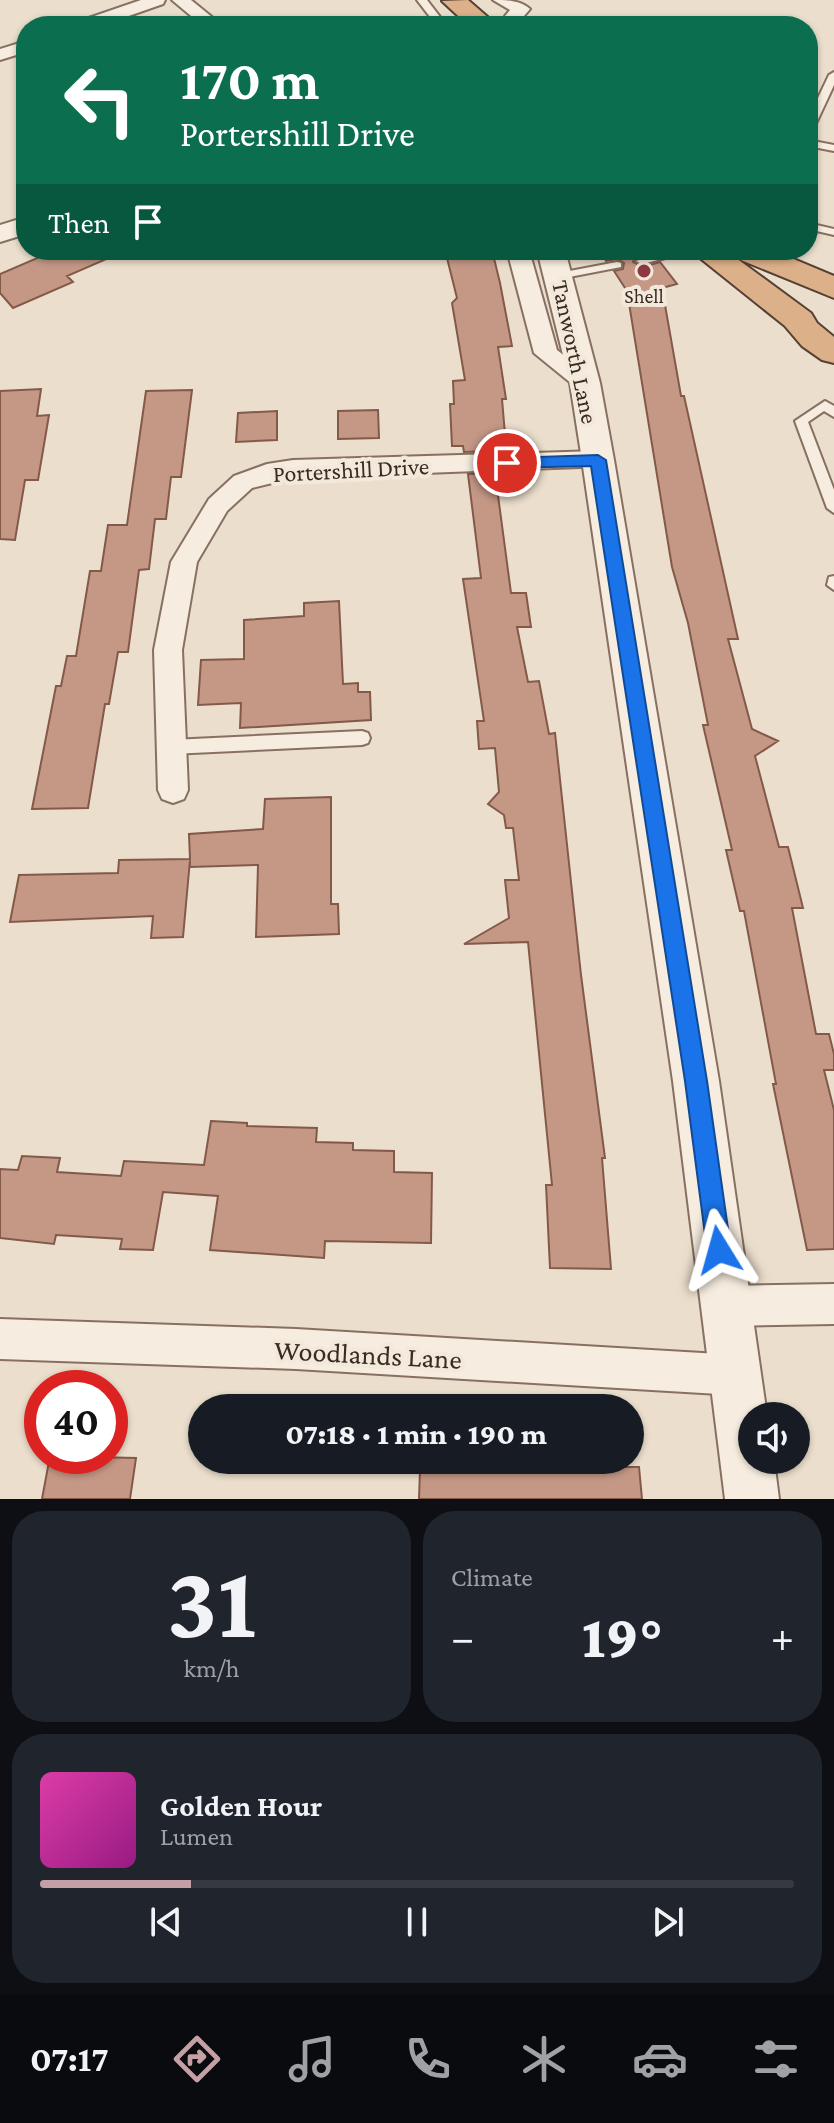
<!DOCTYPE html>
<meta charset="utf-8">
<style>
body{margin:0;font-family:"Crimson Pro",serif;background:#20242c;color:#f1f3f6;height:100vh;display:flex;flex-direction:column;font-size:30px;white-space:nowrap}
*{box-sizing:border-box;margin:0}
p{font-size:26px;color:#9ea1a6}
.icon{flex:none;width:44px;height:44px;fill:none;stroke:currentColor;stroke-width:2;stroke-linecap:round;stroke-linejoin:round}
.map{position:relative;height:1499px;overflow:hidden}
.panel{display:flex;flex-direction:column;gap:12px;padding:12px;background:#0d0f14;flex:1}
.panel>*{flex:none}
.guide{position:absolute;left:16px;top:16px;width:802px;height:244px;border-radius:32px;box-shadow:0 2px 6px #0004;background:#0b6e4f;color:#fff;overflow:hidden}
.fabs{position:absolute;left:738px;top:1402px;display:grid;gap:16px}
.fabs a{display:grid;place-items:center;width:72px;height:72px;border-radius:50%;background:#171b24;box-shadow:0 2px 6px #0004;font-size:40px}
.speed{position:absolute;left:24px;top:1370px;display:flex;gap:16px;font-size:40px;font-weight:700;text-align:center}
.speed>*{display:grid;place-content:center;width:104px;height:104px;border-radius:50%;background:#171b24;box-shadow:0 2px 6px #0004;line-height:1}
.speed .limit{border:12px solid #d22;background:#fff;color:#111}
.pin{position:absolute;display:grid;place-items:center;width:68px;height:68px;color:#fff;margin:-34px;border:4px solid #fff;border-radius:50%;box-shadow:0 2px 8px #0007}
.me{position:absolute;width:88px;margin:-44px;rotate:352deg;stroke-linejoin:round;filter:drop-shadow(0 0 6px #0008)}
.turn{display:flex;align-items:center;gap:28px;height:168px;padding:0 32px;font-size:36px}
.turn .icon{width:104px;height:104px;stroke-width:2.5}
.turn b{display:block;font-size:56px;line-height:68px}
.then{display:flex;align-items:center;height:76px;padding:0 32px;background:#0003;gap:16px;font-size:30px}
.big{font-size:60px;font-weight:800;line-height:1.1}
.panel .tile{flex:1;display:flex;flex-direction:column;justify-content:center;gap:12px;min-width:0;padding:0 28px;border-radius:32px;background:#20242c}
.panel .dial{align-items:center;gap:0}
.dial b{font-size:104px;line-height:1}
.song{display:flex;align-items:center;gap:24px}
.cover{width:96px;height:96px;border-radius:12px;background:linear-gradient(135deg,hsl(320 70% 55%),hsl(310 70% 35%))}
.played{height:8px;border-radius:4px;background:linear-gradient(90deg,#c59fa6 20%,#363941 20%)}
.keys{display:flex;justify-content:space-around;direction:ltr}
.heat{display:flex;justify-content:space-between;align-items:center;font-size:44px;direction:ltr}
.panel .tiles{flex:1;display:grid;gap:12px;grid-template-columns:1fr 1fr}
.tile:last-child{grid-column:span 2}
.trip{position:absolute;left:188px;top:1394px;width:456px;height:80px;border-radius:40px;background:#171b24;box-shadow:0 2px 6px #0004;font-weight:800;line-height:80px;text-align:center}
.tab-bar{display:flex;height:128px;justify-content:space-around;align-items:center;background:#090b0e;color:#9ea1a6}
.tab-bar .icon{width:56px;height:56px}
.tab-bar .current{color:#c59fa6}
.tab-bar b{font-size:36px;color:#f1f3f6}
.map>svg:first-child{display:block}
.building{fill:#c59886;stroke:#83594a;stroke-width:2}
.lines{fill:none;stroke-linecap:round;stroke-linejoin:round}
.service-casing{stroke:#877061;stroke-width:4}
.minor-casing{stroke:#877061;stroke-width:4}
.tertiary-casing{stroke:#877061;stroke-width:4}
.trunk-casing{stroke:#554035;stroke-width:4}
.service{fill:#f6ecdf;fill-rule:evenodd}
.minor{fill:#f6ecdf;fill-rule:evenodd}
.tertiary{fill:#f6ecdf;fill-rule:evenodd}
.trunk{fill:#dcb088;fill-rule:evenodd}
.route{fill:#1a73e8;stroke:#114b97;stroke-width:2}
.poi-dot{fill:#8f3844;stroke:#f3e9db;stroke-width:3}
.labels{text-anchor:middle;stroke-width:8;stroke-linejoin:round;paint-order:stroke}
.far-poi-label{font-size:20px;fill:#392b23;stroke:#f3e9db}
.street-label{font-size:24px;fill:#392b23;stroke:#f3e9db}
.near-street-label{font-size:28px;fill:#392b23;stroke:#f3e9db}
</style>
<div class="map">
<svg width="834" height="1499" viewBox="0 0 834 1499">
<rect width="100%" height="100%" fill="#ebdecc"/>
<path class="building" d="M56,250h71l-60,26 6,6 -60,26 -13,-15v-19z
M445,250h47l8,33 12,63 -14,1 8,52h-4l4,47h-16l1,5 -27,1 -1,-6h-11l-2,-42h4l-1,-23 12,-1 -13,-77 5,-5z
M599,250h52l2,3 -18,5 -2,4 10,5 17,-5 17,22 -15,4 19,108h3l54,243h-10l24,90 26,12 -23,15 24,91h9l15,61h-11l24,126h13l5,20v16h-10l10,40v139l-27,1 -34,-166h3l-32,-173h-4l-14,-61h6l-29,-125h5l-20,-102 -16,-56 -45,-276 -13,-20 9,-2 1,-6 -6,-4 -12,2z
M41,389l-4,27 12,-1 -11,65h-13l-10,60 -15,-1v-148z
M192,390l-11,87h-10l-5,42h-11l-6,50 -10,1 -11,82h-10l-9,52h-4l-17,104 -56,1 24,-123h5l6,-30h9l14,-85h11l7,-46h19l19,-134z
M378,410l1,28 -41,1v-28z
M277,411v29l-41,2 2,-29z
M495,473l16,120h15l5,34h-14l11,55 11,-1 10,53 6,-1 26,242 24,183h-3l9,111 -61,-1 -4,-83h6l-24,-243 -64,2 45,-26 -4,-38h14l-6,-52h-7l-2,-13 -16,-11 11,-12 -4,-44 -16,1 -2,-28h7l-21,-142 18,-1 -13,-104z
M339,601l4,83 15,-1v9h12l1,28 -131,8 1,-25 -43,2 3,-45 43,-1v-39l60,-4v-13z
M331,797v107h7l1,30 -83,3 2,-72 -68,2v-7l-7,77 -32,1 2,-22 -143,6 9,-47 99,-2 1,-13 71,-1 -1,-25 74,-5 2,-30z
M211,1121l36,2v3l70,2 -1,14 37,1v7l41,1v21l38,1 -1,70 -106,-2 -1,17 -114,-8 8,-54 -55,-4 -10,58 -33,-1 2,-10 -66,-4 -2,9 -54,-6v-69l18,1 4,-14 38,2 -3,14 64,4 3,-15 80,4z
M50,1456l86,2 -6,41h-88z
M515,1460h96v7h28l3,32h-223l1,-29h14v-5z"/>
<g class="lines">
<g class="service-casing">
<path id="service" d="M417,0h10l20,26h-10z
M834,72v13l-21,45 -5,3v-14l21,-44z
M808,140l26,5v6l-26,-5z
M808,223l26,6v6l-26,-6z
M676,250h21l-55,14 -6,-3z
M617,262l4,1v4l-62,12 -6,-3 6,-3z
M825,401l9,5v11l-10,-6 -16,11 26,68v23l-7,-5 -32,-87z
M834,576v14l-7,-5 2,-8z
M362,731l6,2 2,5 -2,5 -6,2 -191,9 -6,-2 -2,-5 2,-5 6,-2z"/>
</g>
<g class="minor-casing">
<path id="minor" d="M141,0h24l-2,4 -63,22h-26l3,-4z
M172,0h19l32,26h-20z
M493,0c13,0 27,0 37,9l-6,7 8,10h-18l-9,-10 5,-6z
M26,41v11l-26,8v-11z
M507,250h22l28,100 36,28 4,5 -4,5h-16l-43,-35z
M598,451l9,3 3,6 -3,6 -314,12 -41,10 -25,23 -30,51 -15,88 6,140 -4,9 -11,4 -11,-4 -4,-9 -4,-140 17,-88 38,-63 25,-23 33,-12 26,-4z
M834,1284v40l-108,2 -14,-6 -6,-14 6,-14 14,-6z
M0,1319l296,10 440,26 14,6 6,14 -6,14 -14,6 -440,-26 -296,-10z"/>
</g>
<g class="tertiary-casing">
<path id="tertiary" d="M26,217v17l-26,8v-17z
M537,250h28l35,133 14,77 105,621 48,335h-15v44h22l5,39h-54l-52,-418 -91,-621 -12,-77z"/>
</g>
<g class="trunk-casing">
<path id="trunk" d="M468,0l30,26h-29l-27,-25z
M690,250h36l7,5 -4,-5h43l62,26v22l-98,-40 75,55 6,10 17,14v26l-12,-3 -20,-14 -17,-20z"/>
</g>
<use href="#service" class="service"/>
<use href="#minor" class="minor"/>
<use href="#tertiary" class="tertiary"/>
<use href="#trunk" class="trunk"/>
</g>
<path class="route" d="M598,455l8,5 101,621 24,169 -4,8 -8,4 -8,-4 -4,-8 -22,-169 -94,-615 -84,2 -8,-5 8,-5z"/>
<circle class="poi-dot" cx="644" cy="271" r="8"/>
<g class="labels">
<g class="far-poi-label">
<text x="644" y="303">Shell</text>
</g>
<g class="street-label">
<text transform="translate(575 352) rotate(78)" y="8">Tanworth Lane</text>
<text transform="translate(351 470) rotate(-3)" y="8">Portershill Drive</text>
</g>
<g class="near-street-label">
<text transform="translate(368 1354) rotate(3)" y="10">Woodlands Lane</text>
</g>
</g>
</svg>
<div class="fabs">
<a><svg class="icon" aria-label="sound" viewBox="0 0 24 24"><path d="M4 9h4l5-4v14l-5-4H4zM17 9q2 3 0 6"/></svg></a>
</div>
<div class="speed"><div class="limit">40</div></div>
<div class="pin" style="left:507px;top:463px;background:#d93025"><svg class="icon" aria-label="arrive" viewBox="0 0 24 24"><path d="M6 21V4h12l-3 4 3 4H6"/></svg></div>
<svg class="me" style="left:719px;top:1250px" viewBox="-20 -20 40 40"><path d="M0-17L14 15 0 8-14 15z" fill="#1a73e8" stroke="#fff" stroke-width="4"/></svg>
<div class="trip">07:18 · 1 min · 190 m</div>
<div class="guide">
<div class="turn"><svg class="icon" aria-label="left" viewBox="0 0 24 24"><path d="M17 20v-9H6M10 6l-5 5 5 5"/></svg><div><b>170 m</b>Portershill Drive</div></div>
<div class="then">Then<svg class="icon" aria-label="arrive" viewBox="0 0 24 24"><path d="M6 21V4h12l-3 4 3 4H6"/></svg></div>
</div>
</div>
<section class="panel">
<div class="tiles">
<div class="tile dial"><b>31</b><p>km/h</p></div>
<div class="tile"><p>Climate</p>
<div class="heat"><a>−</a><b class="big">19°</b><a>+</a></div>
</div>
<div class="tile">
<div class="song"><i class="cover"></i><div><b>Golden Hour</b><p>Lumen</p></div></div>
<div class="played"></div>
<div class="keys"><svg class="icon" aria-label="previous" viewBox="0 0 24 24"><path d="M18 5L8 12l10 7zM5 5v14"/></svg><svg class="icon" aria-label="pause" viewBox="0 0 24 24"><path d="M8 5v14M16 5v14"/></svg><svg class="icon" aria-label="next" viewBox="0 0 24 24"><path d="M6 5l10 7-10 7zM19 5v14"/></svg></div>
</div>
</div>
</section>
<nav class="tab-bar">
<b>07:17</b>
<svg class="icon current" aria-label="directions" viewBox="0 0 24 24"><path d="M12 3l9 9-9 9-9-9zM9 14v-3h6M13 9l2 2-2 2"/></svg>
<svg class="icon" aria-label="music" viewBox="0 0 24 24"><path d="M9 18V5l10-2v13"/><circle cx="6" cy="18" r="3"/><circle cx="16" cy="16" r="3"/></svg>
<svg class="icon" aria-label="phone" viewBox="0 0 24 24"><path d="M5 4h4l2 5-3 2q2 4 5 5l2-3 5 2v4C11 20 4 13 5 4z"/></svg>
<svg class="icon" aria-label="climate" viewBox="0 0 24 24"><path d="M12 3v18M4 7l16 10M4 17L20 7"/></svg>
<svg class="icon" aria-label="car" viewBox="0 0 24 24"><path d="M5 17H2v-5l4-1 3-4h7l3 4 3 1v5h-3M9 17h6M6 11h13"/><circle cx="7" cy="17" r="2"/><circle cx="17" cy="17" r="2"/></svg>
<svg class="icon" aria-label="filters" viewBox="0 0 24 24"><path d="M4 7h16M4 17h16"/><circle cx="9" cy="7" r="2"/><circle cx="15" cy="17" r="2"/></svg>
</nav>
